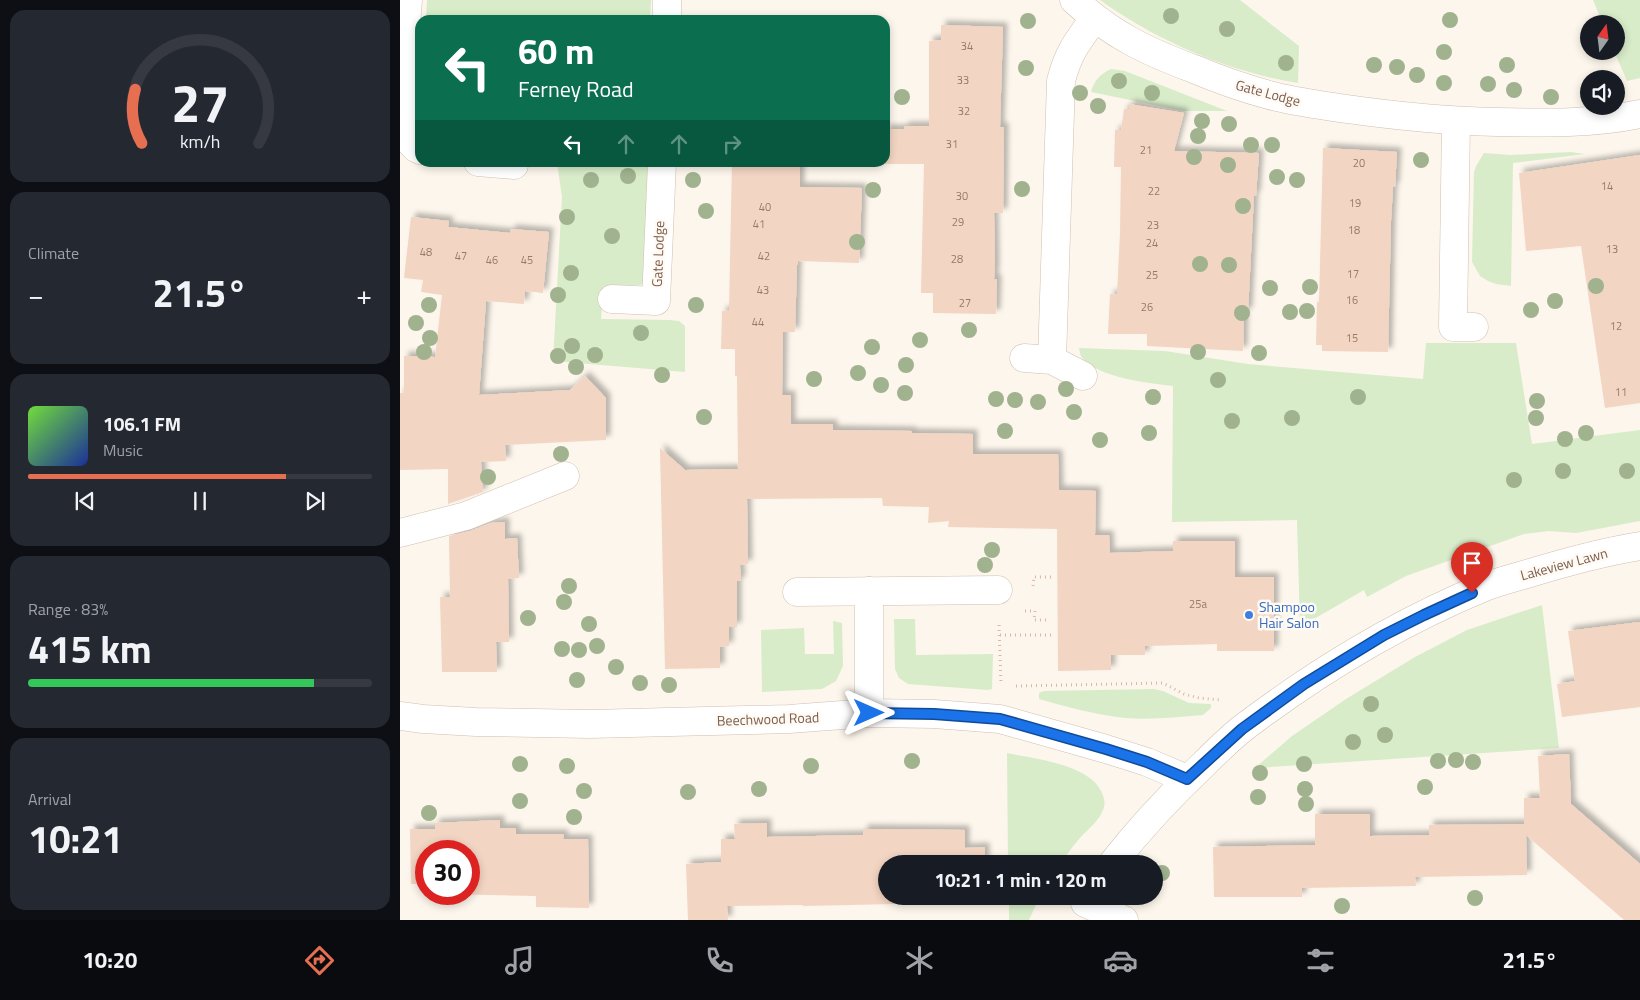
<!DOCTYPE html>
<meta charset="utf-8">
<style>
body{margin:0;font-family:"Titillium Web",sans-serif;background:#242831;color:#f1f3f6;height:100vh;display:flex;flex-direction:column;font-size:19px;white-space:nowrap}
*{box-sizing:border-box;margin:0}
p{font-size:16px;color:#9ea1a6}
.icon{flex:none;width:28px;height:28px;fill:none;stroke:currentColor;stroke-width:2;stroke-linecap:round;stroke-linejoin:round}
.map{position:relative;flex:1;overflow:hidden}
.details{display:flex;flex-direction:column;gap:10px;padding:10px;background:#0d0f14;width:400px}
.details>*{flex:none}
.guide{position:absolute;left:15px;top:15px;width:475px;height:152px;border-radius:15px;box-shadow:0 2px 8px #0003;background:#0b6e4f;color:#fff;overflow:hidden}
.needle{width:32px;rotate:14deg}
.controls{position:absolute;left:1180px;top:15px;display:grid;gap:10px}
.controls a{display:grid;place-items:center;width:45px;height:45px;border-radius:50%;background:#171b24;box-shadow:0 2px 8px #0003;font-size:25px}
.speed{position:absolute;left:15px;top:840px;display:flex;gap:10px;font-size:25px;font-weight:700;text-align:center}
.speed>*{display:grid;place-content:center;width:65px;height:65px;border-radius:50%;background:#171b24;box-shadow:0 2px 8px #0003;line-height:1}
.speed .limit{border:8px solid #d22;background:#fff;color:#111}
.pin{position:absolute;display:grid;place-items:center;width:42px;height:42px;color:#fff;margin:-51px -21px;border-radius:50% 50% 50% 0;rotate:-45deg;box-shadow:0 0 5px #0007}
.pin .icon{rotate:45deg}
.me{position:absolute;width:55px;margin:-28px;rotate:90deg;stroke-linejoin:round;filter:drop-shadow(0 0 4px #0008)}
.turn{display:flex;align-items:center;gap:18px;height:105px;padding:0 20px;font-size:22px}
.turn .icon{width:65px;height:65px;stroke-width:2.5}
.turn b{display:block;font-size:35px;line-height:42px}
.lanes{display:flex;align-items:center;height:48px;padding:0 20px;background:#0003;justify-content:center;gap:25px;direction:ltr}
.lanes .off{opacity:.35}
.big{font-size:38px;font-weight:700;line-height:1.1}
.details .widget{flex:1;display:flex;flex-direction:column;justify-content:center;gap:8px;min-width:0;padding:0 18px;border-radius:15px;background:#242831}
.details .dial{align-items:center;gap:0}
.dial svg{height:130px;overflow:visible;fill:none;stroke:#363941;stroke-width:7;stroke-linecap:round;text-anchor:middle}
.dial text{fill:#f1f3f6;stroke:none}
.song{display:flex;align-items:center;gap:15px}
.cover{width:60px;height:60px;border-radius:8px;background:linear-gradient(135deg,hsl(100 70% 55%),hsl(230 70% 35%))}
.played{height:5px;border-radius:2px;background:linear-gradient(90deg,#e76f51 75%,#363941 75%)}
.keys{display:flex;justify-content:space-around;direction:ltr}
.heat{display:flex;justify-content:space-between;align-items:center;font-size:28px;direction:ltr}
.charge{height:8px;border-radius:4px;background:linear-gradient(90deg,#34c759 83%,#363941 0)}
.trip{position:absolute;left:478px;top:855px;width:285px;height:50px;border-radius:25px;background:#171b24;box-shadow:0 2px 8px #0003;font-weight:700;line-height:50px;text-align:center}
.tabs{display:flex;height:80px;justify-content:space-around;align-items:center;background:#090b0e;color:#9ea1a6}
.tabs .icon{width:35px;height:35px}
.tabs .selected{color:#e76f51}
.tabs b{font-size:22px;color:#f1f3f6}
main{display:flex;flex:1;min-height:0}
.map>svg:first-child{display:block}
.green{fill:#d8ecc9}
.building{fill:#f3d5c3;filter:url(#shadow)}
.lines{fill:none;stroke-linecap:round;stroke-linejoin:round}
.minor-casing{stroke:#d1beb0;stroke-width:29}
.path{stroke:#d9b8a5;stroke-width:3;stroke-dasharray:1 4;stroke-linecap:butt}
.minor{stroke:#fff;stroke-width:28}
.tree{fill:#a0b28e}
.route-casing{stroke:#114b97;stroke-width:12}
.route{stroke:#1a73e8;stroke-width:9}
.shop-dot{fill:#3f7fe0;stroke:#fffaf3;stroke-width:2}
.labels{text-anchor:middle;stroke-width:5;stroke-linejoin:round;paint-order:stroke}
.number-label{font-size:11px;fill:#987a6a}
.street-label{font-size:14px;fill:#7a5c4d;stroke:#fffaf3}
.shop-label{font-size:14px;fill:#366cbe;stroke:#fffaf3;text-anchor:start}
</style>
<main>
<section class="details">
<div class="widget dial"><svg viewBox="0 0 100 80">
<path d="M14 69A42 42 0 1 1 86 69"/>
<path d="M14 69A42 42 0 0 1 10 36" stroke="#e76f51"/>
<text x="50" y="56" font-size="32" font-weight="700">27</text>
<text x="50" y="72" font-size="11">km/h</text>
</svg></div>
<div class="widget"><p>Climate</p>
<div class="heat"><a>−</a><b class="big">21.5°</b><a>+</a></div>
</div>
<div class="widget">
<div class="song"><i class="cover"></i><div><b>106.1 FM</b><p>Music</p></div></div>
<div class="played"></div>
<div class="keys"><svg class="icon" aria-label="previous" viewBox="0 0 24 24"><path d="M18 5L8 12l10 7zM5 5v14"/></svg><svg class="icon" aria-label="pause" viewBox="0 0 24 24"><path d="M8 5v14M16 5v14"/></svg><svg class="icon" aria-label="next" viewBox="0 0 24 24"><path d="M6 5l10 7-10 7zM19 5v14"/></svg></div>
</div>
<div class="widget"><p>Range · 83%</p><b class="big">415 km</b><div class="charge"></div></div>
<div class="widget"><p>Arrival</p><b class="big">10:21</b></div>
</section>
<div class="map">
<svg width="1240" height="920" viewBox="0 0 1240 920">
<defs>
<filter id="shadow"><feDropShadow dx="4.5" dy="-4.5" stdDeviation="2.5" flood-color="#0004"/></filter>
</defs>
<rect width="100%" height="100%" fill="#fdf6ec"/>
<path class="green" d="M27,0h224l-1,20h-224z
M700,0h140l59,46 -1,37c-69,-11 -141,-42 -198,-83z
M1193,0h47v78l-13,3 -13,-30h2v-27h-13z
M711,69l14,2 102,40h-43l-93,-19c3,-11 9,-18 20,-23z
M1171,152l14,2 -72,9 -2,123 -15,-2 -8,-3 -8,-5 -8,-14 2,-90 2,-6 8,-13 26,2z
M157,163h91l-1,119 -7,3 -36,2 -3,32 68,1 10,1 6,5v46l-132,-11 9,-164z
M1026,343h90l16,101 108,-14v91l-64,12 -27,-2 -25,3 -118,42 -39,21 -3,-7 -64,37 -3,-107 -125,2 1,-136c-24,-3 -73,-8 -90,-27 -3,-3 -3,-7 -4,-11l86,3 83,13 175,15z
M1142,605l17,143 -304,20 37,-32 54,-37 69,-42 52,-27z
M494,619h21l1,36 77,-1 -1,35 -4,1 -80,-6 -9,-6 -4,-9z
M433,621l9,2 1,43 -7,15 -14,8 -60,3 -1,-62 43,-2 1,26h29z
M754,689l9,2 26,12 22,1v4l-8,7c-25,2 -52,5 -77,3 -29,-3 -59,-11 -87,-19v-6l5,-2z
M607,753c27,6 81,11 94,38 3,6 5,12 2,19 -4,11 -16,20 -24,29 -7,8 -13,17 -19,25h-52z
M609,896h31l-11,24h-20z"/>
<path class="building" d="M541,25l62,2 -3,100h4l-1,86h-9l1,51 -1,15h3l-1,35 -63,-1v-20h-12l3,-129h-39v-35h19v-3h25v-85l12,-1z
M729,104l55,9 -10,38 85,2 -3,43 -2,-1 -6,117h-4l-1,39 -96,-5v-12h-39l2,-40 7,1 3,-62 1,-66h-7l1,-37h6l3,-21h5z
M923,148l74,4 -2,35h-2l-2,34 -3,131 -66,-1v-6h-6l1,-43h2z
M1240,155v248l-35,5 -24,-162 -55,5 -7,-78z
M332,162h57v3h11v22l62,1 -3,75 -61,-2v4h-1l-2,67h-12l-1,63h9v29h42v6l79,1v2l61,1v20h85l1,36 37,1 -1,44h14l1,18 63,-2v-10h62v36h39v74h-57v-7l-72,2v9h-34v15l-53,1 -1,-142 -109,-2 1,-6 -21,2 1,-16 -46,-1 -1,-8 -135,1 1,65 -8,1 1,16h-4v46h-8v19l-9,1v21l-55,1 -5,-221 25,22 53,-1 -1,-93h-2v-27h-14l1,-38 7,-1z
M11,217l38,4 -1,6 62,6 1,-4 38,3 -6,61 -18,-2 -1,13 -38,-3 -7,94 91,-5 15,-14 21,22v42l-101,5 1,16 -25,1 2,30 -35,12v-35l-48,1v-77h4v-37l31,1 7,-62 -21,-3 2,-12 -19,-2z
M105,522v17l12,-1 2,40 -11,1 1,63h-13l1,30h-55l-2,-75h10l-1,-61 21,-5 21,-8z
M1240,622v85l-78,10 -5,-33 18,-3 -7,-50z
M1169,754l2,50 69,60v56h-16l-98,-85 1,40 -112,2 1,9 -114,2v9h-88l-1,-50 102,-2v-31h55v22l59,-1v-10l95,-1v-26h16l-2,-42z
M100,820v8h16v6h48l-1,5h25l1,69 -53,-1v-11l-96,-2h29v-43h-43v33h-15l-1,-55h25v-6z
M367,823v14l96,-2v-6l102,1v18l20,-1v17h-99v32h100v6l-183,4v-1l-76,1 1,14h-40l-2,-56 35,-2v-23h14l-1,-15z"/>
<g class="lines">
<g class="minor-casing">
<path id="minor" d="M8,0l-7,88 2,38 4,13 9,9 4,2
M674,0c38,35 72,51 120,69 24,10 49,19 75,26 25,7 52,10 78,14 50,7 99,12 150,13 48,1 96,2 143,-8
M267,20v-20
M1056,121l-3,206h21
M78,162l36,3v-3
M212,299l44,2 6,-139
M624,358l28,2 31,16
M652,360l9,-279c7,-28 16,-39 33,-62
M0,533l66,-17 99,-40
M397,592l201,-2
M469,713v-122
M0,716l23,3 53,3 114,2 199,-5 80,-6 65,1 66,5 106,30 41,13 40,17
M712,864c28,-36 59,-69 92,-100 12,-12 25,-25 39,-36 75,-57 156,-106 244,-142 14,-5 29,-9 43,-13 36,-11 73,-21 110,-27
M685,903l39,17"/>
</g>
<path class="path" d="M633,586l1,-9h20
M625,611h10l-1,9h16
M599,625l2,59
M600,635h51
M616,686l147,-3 21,11 15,4 22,2"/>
<use href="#minor" class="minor"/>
</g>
<g class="tree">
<circle cx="771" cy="16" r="8"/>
<circle cx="1050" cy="20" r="8"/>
<circle cx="628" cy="21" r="8"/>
<circle cx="827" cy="29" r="8"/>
<circle cx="1044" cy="52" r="8"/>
<circle cx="886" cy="63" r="8"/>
<circle cx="974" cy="65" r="8"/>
<circle cx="1107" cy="65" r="8"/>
<circle cx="997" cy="67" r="8"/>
<circle cx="626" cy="68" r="8"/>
<circle cx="1017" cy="75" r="8"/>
<circle cx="719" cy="81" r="8"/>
<circle cx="1044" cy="83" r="8"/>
<circle cx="1088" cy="84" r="8"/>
<circle cx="1114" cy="90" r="8"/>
<circle cx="680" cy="93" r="8"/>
<circle cx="752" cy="93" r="8"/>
<circle cx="502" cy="97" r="8"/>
<circle cx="1151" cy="97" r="8"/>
<circle cx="698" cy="106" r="8"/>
<circle cx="802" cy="121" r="8"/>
<circle cx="829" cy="124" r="8"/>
<circle cx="798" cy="136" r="8"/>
<circle cx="851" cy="145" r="8"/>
<circle cx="872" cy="145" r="8"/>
<circle cx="794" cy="157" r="8"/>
<circle cx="1021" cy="160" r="8"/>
<circle cx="828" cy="165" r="8"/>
<circle cx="228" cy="176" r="8"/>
<circle cx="877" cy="177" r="8"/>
<circle cx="191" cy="180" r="8"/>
<circle cx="293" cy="180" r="8"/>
<circle cx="897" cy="180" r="8"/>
<circle cx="622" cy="189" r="8"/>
<circle cx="473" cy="190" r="8"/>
<circle cx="843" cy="206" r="8"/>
<circle cx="306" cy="211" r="8"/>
<circle cx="167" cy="217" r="8"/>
<circle cx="212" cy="236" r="8"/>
<circle cx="457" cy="242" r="8"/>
<circle cx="800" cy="264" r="8"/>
<circle cx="829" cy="265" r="8"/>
<circle cx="171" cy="273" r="8"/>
<circle cx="1196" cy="286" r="8"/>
<circle cx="910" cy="287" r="8"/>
<circle cx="870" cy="288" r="8"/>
<circle cx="158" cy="295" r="8"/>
<circle cx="1155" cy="301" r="8"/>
<circle cx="29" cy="305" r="8"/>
<circle cx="296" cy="305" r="8"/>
<circle cx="1131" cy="310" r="8"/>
<circle cx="907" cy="311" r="8"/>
<circle cx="890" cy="312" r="8"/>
<circle cx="842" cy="313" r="8"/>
<circle cx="16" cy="323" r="8"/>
<circle cx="569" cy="330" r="8"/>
<circle cx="241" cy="333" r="8"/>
<circle cx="30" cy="338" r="8"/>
<circle cx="520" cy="340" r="8"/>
<circle cx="172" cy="346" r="8"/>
<circle cx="472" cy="347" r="8"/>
<circle cx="24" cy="352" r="8"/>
<circle cx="798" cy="352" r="8"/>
<circle cx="859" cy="353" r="8"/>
<circle cx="195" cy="355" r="8"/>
<circle cx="158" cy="356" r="8"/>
<circle cx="506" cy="365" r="8"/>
<circle cx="176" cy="367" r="8"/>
<circle cx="458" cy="373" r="8"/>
<circle cx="262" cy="375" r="8"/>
<circle cx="414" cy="379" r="8"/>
<circle cx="818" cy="380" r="8"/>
<circle cx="481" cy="385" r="8"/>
<circle cx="666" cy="389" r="8"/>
<circle cx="505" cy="393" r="8"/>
<circle cx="753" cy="397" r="8"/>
<circle cx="958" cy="397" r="8"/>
<circle cx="596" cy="399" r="8"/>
<circle cx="615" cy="400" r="8"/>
<circle cx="1137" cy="401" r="8"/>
<circle cx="638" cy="402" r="8"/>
<circle cx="674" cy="412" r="8"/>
<circle cx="304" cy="417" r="8"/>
<circle cx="892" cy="418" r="8"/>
<circle cx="1136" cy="418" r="8"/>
<circle cx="832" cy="421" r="8"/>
<circle cx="605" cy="431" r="8"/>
<circle cx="749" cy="433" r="8"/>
<circle cx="1186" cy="433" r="8"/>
<circle cx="1165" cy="439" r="8"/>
<circle cx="700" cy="440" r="8"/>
<circle cx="161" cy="454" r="8"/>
<circle cx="1163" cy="471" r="8"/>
<circle cx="1227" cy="471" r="8"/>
<circle cx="88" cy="477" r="8"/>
<circle cx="1114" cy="480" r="8"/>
<circle cx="592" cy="550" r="8"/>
<circle cx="585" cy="565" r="8"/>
<circle cx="169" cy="586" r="8"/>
<circle cx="164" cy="602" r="8"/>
<circle cx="128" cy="618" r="8"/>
<circle cx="189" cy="624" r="8"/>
<circle cx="197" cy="646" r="8"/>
<circle cx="162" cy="649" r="8"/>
<circle cx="179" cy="650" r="8"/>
<circle cx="216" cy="667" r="8"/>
<circle cx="177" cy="680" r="8"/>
<circle cx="240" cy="683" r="8"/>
<circle cx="269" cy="685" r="8"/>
<circle cx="971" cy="704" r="8"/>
<circle cx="985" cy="735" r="8"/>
<circle cx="953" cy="742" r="8"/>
<circle cx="1056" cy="760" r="8"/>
<circle cx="512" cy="761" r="8"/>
<circle cx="1038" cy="761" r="8"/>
<circle cx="1073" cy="762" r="8"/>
<circle cx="120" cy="764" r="8"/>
<circle cx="904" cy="764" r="8"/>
<circle cx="167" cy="766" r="8"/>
<circle cx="411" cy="766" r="8"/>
<circle cx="860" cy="773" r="8"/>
<circle cx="1025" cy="787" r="8"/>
<circle cx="359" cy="789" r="8"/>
<circle cx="905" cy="789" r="8"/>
<circle cx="184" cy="791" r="8"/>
<circle cx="288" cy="792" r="8"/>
<circle cx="858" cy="797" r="8"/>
<circle cx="120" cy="801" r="8"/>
<circle cx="906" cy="804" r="8"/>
<circle cx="29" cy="813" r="8"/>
<circle cx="174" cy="817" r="8"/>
<circle cx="762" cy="873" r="8"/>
<circle cx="1075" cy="898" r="8"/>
<circle cx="942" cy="906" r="8"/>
</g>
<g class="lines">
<g class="route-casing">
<path id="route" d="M469,713l65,1 66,5 106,30 41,13 40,17 55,-50 62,-45 80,-49 40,-20 48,-22"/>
</g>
<use href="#route" class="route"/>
</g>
<circle class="shop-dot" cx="849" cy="615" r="5"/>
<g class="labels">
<g class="number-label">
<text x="567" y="50">34</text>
<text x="563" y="84">33</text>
<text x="564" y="115">32</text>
<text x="552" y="148">31</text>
<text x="746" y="154">21</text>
<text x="959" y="167">20</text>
<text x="1207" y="190">14</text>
<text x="754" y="195">22</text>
<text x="562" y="200">30</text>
<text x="955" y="207">19</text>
<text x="365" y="211">40</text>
<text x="558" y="226">29</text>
<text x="359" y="228">41</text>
<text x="753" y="229">23</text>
<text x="954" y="234">18</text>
<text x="752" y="247">24</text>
<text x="1212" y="253">13</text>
<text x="26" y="256">48</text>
<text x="61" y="260">47</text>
<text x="364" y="260">42</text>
<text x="557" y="263">28</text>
<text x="92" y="264">46</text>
<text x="127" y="264">45</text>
<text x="953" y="278">17</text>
<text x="752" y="279">25</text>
<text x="363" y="294">43</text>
<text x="952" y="304">16</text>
<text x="565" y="307">27</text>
<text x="747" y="311">26</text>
<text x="358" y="326">44</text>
<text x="1216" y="330">12</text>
<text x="952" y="342">15</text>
<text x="1221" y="396">11</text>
<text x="798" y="608">25a</text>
</g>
<g class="street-label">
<text transform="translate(868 93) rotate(15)" y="5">Gate Lodge</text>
<text transform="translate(258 254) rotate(-88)" y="5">Gate Lodge</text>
<text transform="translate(1164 564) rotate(-15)" y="5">Lakeview Lawn</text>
<text transform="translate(368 719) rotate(-2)" y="5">Beechwood Road</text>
</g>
<g class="shop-label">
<text x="859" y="612">Shampoo<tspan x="859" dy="16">Hair Salon</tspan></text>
</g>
</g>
</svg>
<div class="controls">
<a><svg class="needle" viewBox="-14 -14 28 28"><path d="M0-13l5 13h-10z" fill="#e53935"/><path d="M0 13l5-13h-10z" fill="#9ea1a6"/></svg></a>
<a><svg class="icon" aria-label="sound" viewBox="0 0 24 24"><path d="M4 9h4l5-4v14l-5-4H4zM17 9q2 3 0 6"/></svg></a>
</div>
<div class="speed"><div class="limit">30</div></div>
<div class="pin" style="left:1072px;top:593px;background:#d93025"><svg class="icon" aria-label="arrive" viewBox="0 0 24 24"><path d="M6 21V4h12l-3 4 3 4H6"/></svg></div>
<svg class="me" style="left:469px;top:713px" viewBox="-20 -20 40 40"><path d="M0-17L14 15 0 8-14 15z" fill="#1a73e8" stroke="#fff" stroke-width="4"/></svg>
<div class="trip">10:21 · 1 min · 120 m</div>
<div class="guide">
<div class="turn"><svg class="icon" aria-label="left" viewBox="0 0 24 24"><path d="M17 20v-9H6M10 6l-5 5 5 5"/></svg><div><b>60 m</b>Ferney Road</div></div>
<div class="lanes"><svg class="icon" aria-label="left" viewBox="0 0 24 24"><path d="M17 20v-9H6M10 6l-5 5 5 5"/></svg><svg class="icon off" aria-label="ahead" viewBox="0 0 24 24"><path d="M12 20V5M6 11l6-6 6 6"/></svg><svg class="icon off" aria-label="ahead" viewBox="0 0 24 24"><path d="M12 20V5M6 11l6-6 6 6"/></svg><svg class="icon off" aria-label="right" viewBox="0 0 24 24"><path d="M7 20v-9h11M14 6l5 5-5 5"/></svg></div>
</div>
</div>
</main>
<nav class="tabs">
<b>10:20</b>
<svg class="icon selected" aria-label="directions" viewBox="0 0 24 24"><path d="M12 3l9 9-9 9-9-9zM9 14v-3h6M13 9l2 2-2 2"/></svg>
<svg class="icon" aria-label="music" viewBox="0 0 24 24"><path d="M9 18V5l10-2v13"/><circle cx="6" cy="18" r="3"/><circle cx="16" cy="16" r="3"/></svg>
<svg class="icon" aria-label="phone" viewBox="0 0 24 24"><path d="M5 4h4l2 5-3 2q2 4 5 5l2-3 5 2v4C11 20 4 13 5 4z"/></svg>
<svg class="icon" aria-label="climate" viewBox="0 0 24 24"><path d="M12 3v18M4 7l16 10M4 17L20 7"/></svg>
<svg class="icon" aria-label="car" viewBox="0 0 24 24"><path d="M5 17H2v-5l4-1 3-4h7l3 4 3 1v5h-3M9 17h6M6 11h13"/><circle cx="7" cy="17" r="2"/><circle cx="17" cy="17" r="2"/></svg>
<svg class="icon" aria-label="filters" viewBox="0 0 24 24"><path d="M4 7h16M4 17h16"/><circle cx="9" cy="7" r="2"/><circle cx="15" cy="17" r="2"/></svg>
<b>21.5°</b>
</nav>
